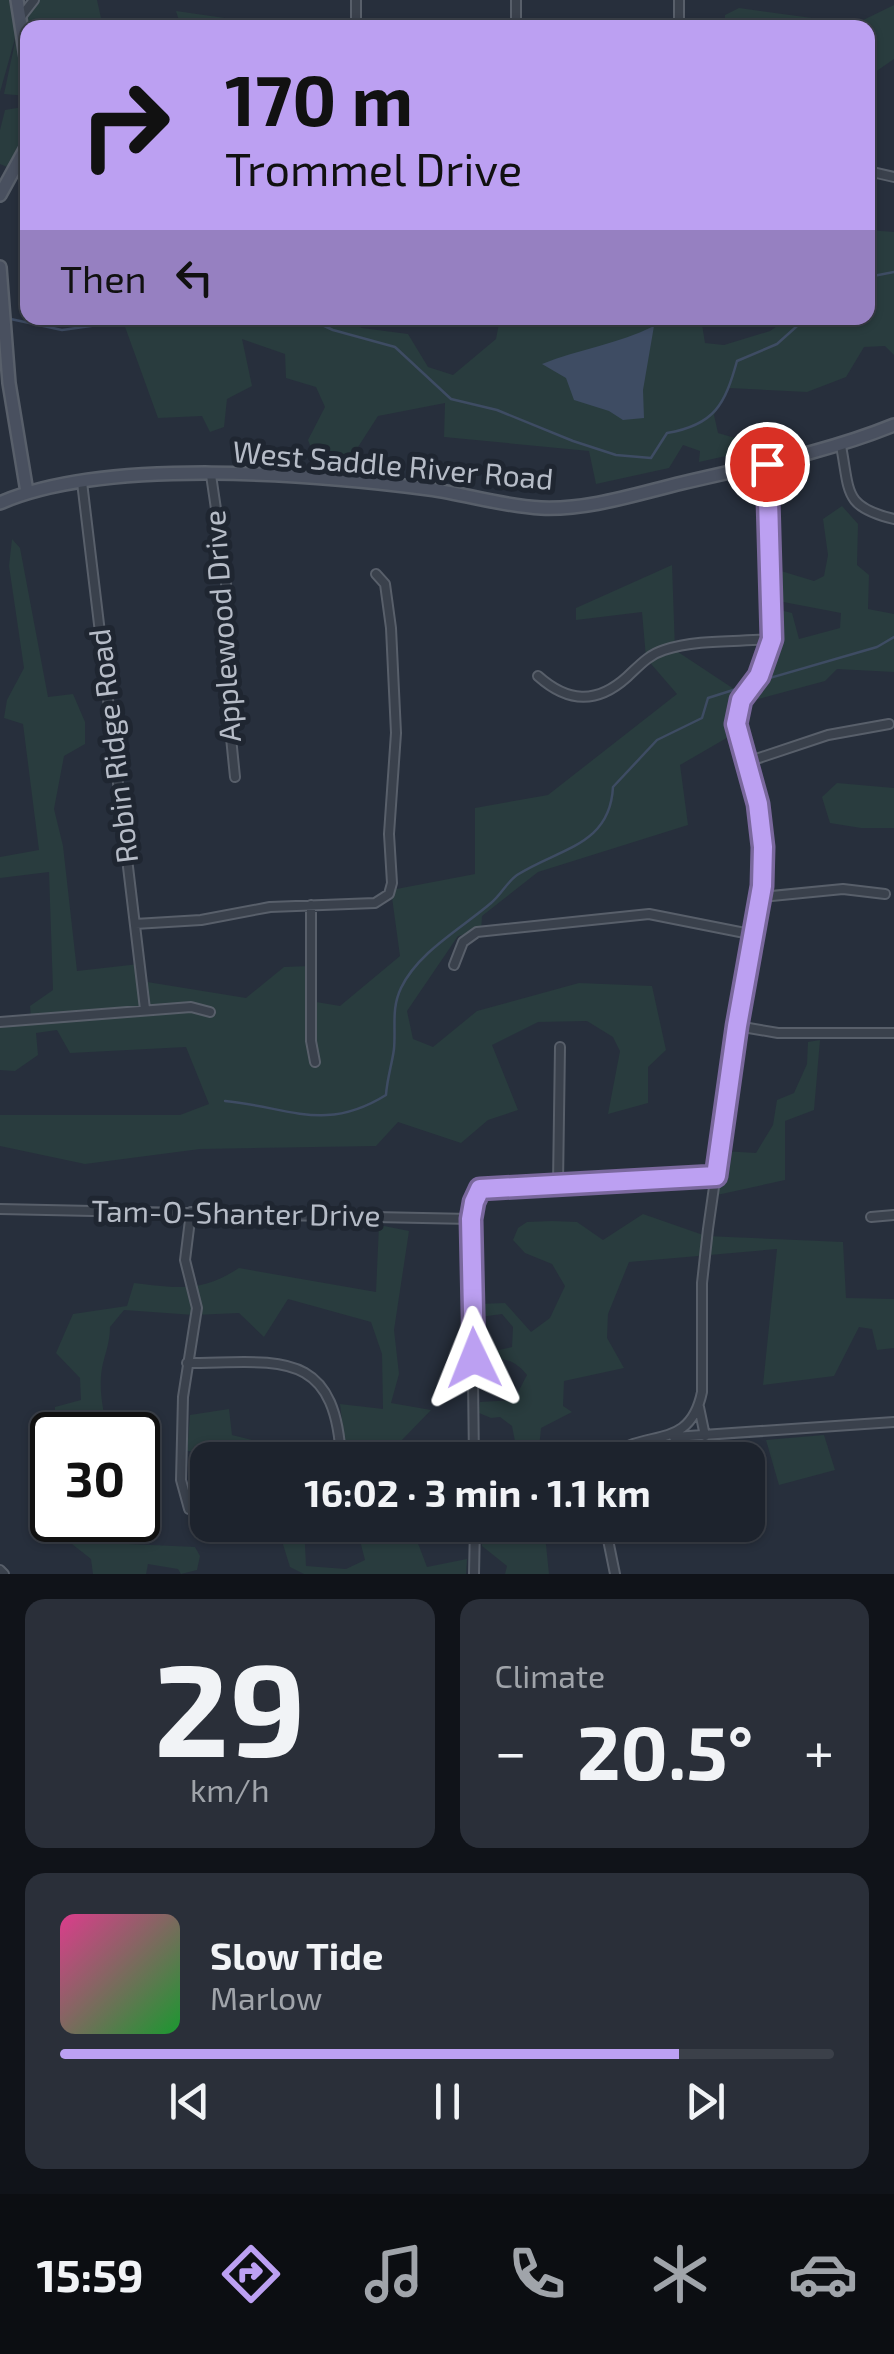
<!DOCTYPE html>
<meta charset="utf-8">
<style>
body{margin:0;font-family:"Exo 2",sans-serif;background:#2a2f39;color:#f1f3f6;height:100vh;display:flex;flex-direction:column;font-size:38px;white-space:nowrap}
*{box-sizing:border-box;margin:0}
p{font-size:32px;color:#a0a4aa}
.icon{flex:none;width:55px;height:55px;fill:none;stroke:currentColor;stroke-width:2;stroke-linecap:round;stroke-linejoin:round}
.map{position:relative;height:1574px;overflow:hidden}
.side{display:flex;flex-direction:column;gap:25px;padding:25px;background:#101319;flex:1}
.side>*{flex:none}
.hud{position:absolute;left:20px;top:20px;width:855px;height:305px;border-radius:20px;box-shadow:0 2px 8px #0004,0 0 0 2px #3b4049;background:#bca0f2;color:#111;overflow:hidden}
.speed{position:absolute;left:30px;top:1412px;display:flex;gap:20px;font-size:50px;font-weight:700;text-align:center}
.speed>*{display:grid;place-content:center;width:130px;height:130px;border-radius:50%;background:#1d232d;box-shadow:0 2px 8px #0004,0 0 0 2px #3b4049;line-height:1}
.speed .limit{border:5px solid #111;border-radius:15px;background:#fff;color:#111}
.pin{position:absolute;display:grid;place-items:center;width:85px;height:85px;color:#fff;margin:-42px;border:5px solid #fff;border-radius:50%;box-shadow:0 2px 10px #0007}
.me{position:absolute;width:110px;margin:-55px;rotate:358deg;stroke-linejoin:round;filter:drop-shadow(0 0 8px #0008)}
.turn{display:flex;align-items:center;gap:35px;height:210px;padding:0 40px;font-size:45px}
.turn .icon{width:130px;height:130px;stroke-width:2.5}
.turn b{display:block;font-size:70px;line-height:85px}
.then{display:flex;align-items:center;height:95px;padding:0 40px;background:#0003;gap:20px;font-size:38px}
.big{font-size:75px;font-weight:700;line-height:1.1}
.side .widget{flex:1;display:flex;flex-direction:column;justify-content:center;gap:15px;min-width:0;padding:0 35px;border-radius:20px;background:#2a2f39}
.side .dial{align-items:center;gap:0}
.dial b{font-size:130px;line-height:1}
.song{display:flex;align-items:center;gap:30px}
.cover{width:120px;height:120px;border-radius:15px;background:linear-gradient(135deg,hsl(330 70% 55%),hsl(130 70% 35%))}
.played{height:10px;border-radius:5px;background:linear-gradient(90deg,#bca0f2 80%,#3b4049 80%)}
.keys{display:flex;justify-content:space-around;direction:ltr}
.heat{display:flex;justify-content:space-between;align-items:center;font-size:55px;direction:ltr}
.side .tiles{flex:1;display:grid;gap:25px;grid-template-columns:1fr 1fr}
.widget:last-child{grid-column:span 2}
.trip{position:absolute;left:190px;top:1442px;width:575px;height:100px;border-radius:20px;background:#1d232d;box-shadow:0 2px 8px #0004,0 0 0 2px #3b4049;font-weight:700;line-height:100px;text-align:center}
.dock{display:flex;height:160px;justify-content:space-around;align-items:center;background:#0c0e12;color:#a0a4aa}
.dock .icon{width:70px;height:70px}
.dock .on{color:#bca0f2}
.dock b{font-size:45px;color:#f1f3f6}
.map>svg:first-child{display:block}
.green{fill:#293c3e}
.water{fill:#3e4c63}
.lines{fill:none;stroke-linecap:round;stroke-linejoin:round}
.stream{stroke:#3e4c63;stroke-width:2.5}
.street-casing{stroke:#585f6a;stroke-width:12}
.secondary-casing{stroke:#585f6a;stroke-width:16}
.street{stroke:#3a414c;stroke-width:8}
.secondary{stroke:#49505f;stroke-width:11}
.route-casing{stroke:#7a689d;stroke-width:25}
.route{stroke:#bca0f2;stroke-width:18}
.labels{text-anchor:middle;stroke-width:10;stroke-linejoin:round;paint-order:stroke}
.street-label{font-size:30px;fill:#b6bcc7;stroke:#1f2631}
</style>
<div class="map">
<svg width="894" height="1574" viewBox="0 0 894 1574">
<rect width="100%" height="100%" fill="#272f3c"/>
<path class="green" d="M0,0h24l-5,17 15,-17h63l6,27 -75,1 -1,68 -23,-2 14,-66 -18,64z
M894,5v54l-26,18v-49l-19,-1z
M739,8l73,10 12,9h-99v-12z
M176,11l111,16h-106z
M23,107l4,6v59l-5,1 -22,-9v-34l5,-20z
M868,230l26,2v123l-9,-9 -21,1 -18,30 -39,15 -78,-4 -15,27 4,18 48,14 -67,15 1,-11 -17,-6 -14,23 -73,16 -7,-33 -145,-14 1,-34 -67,13 -29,45 -34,-3 -7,-18 17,-33 -9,-20 -30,-9 -1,-24 -43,-15 10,47 -25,13 -3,28 -14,5 -8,-16 -44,2 -34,-94 -23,-6h239l22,10 46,6 20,33 25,8 43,-36 4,-21h201l4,25 19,2 46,-14 19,-13h79z
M842,506l16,18 -1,41 12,10 -1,34 26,5v58l-57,-3 -12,12 -89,24 1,27 -57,33 8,60 -150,47 -56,44 -1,15 -23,5 -51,75 6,28 20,8 44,-36 102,-28 73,3 14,64 -18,17v36l-40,11 12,-63 -7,-14 -26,-16 -49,1 -46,23 26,65 -30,10 -27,23 -63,-21 -22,24 -176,3 -115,15 -85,-18v-31h180l29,-11 -23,-57 -116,6 -13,-23 -21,3 2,22 -23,16 -15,-1v-51l31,-1 -1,-12 23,-16 -4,-118 -49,6v-21l39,-7 -16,-126 -19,-6 3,-18 17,-32 -15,-102 3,-27 8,9 28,149 25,-3 12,28v22l-21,12 -10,53 9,37 14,125 62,-7 2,17 105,17 38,-31 26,-1v35l30,5 60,-50 -9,-66 84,-16v-66l73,-13 129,-101 -31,-36 -4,-46 -66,8v-12l96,-43 3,85 65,43 34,-55 -2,-30 20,5 7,26 41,-11 1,-15 -63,-12 3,-30 33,10 10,-5 4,-21 -5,-36z
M837,783l57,5v40h-33l-31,-5 -8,-26z
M820,1040l-6,70 -29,11v59l-68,15 6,-44 33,2 17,-28 4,-25 17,-7 13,-29 1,-22z
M643,1214l63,22 137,6 3,56 48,1v49l-17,2 -5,-21 -13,-2 -25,49 -71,9 14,-136 -148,13 -21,52 -1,24 17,30 -60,13 -1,25 9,6 -31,16 -3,32h-53l24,-6 6,-13 -3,-15 -12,-9 -9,1 -12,-5 1,-11 34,-2 13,-25c-15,-18 -25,-17 -48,-15l-2,-15 22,5 13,-3 1,-20 -11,-13 -22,3 -1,-13 26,-1 26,29 19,-14 15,-32 -13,-22 -27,-11 -12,-13 5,-12 9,-6 25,-1 25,1 26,18z
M379,1225l30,6 -15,99 5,44 -8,29 40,7 -30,31 -3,19h-24l-28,-6 -6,-50 43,5 -1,-55 -11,-32 -83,-23 -24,38 -25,-24 -45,2 -70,-5 -14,17c0,16 -5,26 -8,41 -4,22 2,45 6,67h-53v-28l26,-7 -1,-22 -24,-25 17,-39 54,-8 7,-23c43,5 67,10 105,-15l137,24z
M229,1409l3,26 44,11 12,14h-37l1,-6 -65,-3 3,-36z
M824,1435l11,35 -56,15 -13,-45z
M60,1520h39l8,23 88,4 5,9 -3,14 -16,4 -3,-5 -30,-5 -2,10h-53l-2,-15 -19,-15z
M283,1525h21l2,41 40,3 19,-9 -9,-35h55l16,42 40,-8 -1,15h-162l-14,-7 -8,-26z
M482,1525h62l5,49h-44l2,-8 -25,-20z"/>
<path class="water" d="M654,326l-11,64 1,28 -21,2 -14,-9 -35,-11 -8,-22 -24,-14c37,-15 76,-20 112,-38z"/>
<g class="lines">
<path class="stream" d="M868,277l26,-5
M6,318l56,12 43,-6 2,-6
M307,318l26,12 62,17 56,52 46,11 76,31 43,14 35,3 16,-25c48,-8 58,-29 70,-72l40,-17 29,-26
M756,682l121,-35 17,-10
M225,1101c64,6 100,32 161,-6 1,-16 6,-31 8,-46 2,-22 -3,-40 7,-61 17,-36 61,-60 90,-85 10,-8 16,-21 26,-28 42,-27 93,-29 96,-88l44,-47 45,-22 6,-20 41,-13"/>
<g class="street-casing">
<path id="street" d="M356,0v28
M516,0v28
M679,0v28
M20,18l14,-18
M868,171l26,6
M841,446c9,46 2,61 53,73
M211,475l15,102 1,121 8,79
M82,482l63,527
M538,676c29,26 58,29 89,1 12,-11 21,-22 37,-27 33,-11 74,-8 108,-11
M747,762l81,-27 61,-11
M761,897l82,-8 42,5
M311,905v136l4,21
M135,924l66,-4 69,-13 105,-4 14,-9 3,-11 -3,-49 7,-101 -5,-105 -6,-44 -9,-10
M454,965l9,-23 14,-10 172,-18 106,21
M0,1022l191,-15 19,5
M737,1026l41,7h116
M558,1183l2,-136
M0,1209l471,10
M871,1217l23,-2
M187,1363c88,0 149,-18 154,97
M699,1407l6,29
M674,1437l220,-15
M474,1460l-3,-241 3,-17 6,-13 236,-13
M608,1460c33,-35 81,-5 94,-68v-109l6,-54 29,-203 25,-140 1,-39 -5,-43 -22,-80 5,-25 18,-24 13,-36 -5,-175
M189,1509l-8,-29 2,-83 14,-89 -12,-48 6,-48
M605,1525l10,49
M0,1570l4,4
M474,1574l1,-49"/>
</g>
<g class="secondary-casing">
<path id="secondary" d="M17,0l11,70
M0,195l28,-51
M0,267l9,116 18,109
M0,503c106,-46 314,-29 429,-14 37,5 73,17 112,19 48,2 95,-14 141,-25 72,-17 143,-30 212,-58"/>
</g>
<use href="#street" class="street"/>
<use href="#secondary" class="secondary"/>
</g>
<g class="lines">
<g class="route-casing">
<path id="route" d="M474,1358l-3,-139 3,-17 6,-13 236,-13 21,-150 25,-140 1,-39 -5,-43 -22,-80 5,-24 18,-24 13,-37 -5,-175"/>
</g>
<use href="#route" class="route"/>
</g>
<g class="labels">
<g class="street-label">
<text transform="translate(393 466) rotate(5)" y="10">West Saddle River Road</text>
<text transform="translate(223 626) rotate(-94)" y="10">Applewood Drive</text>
<text transform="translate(114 746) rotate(-97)" y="10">Robin Ridge Road</text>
<text transform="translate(236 1214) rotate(1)" y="10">Tam-O-Shanter Drive</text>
</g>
</g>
</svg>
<div class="speed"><div class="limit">30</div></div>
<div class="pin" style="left:767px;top:464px;background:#d93025"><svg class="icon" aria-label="arrive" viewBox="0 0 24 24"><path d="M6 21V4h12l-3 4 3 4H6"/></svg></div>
<svg class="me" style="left:474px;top:1358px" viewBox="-20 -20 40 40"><path d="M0-17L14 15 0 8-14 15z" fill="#bca0f2" stroke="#fff" stroke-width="4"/></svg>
<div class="trip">16:02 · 3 min · 1.1 km</div>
<div class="hud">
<div class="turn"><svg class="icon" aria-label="right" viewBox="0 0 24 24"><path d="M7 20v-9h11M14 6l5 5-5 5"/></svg><div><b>170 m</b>Trommel Drive</div></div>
<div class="then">Then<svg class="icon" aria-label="left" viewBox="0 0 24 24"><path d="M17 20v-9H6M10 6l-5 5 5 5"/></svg></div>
</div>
</div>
<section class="side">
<div class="tiles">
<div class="widget dial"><b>29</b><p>km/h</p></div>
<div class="widget"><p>Climate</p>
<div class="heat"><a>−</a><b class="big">20.5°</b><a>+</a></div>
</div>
<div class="widget">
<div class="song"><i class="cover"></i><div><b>Slow Tide</b><p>Marlow</p></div></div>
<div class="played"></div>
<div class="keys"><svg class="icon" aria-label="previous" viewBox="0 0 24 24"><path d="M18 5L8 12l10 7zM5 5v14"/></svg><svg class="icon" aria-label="pause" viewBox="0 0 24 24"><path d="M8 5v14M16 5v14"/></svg><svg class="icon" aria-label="next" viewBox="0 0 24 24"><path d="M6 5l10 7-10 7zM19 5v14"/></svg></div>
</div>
</div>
</section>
<nav class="dock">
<b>15:59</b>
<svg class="icon on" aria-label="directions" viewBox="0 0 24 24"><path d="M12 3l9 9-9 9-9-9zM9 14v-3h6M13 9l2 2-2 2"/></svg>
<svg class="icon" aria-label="music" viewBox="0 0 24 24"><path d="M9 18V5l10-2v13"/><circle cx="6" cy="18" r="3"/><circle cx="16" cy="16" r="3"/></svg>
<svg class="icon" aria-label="phone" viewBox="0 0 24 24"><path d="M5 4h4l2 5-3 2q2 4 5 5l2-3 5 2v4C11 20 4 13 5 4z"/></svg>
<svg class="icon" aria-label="climate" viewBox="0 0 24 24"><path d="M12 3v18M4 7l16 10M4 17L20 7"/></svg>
<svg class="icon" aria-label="car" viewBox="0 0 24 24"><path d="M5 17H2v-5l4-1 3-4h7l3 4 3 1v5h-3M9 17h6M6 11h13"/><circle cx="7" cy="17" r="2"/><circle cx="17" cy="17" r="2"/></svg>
</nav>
